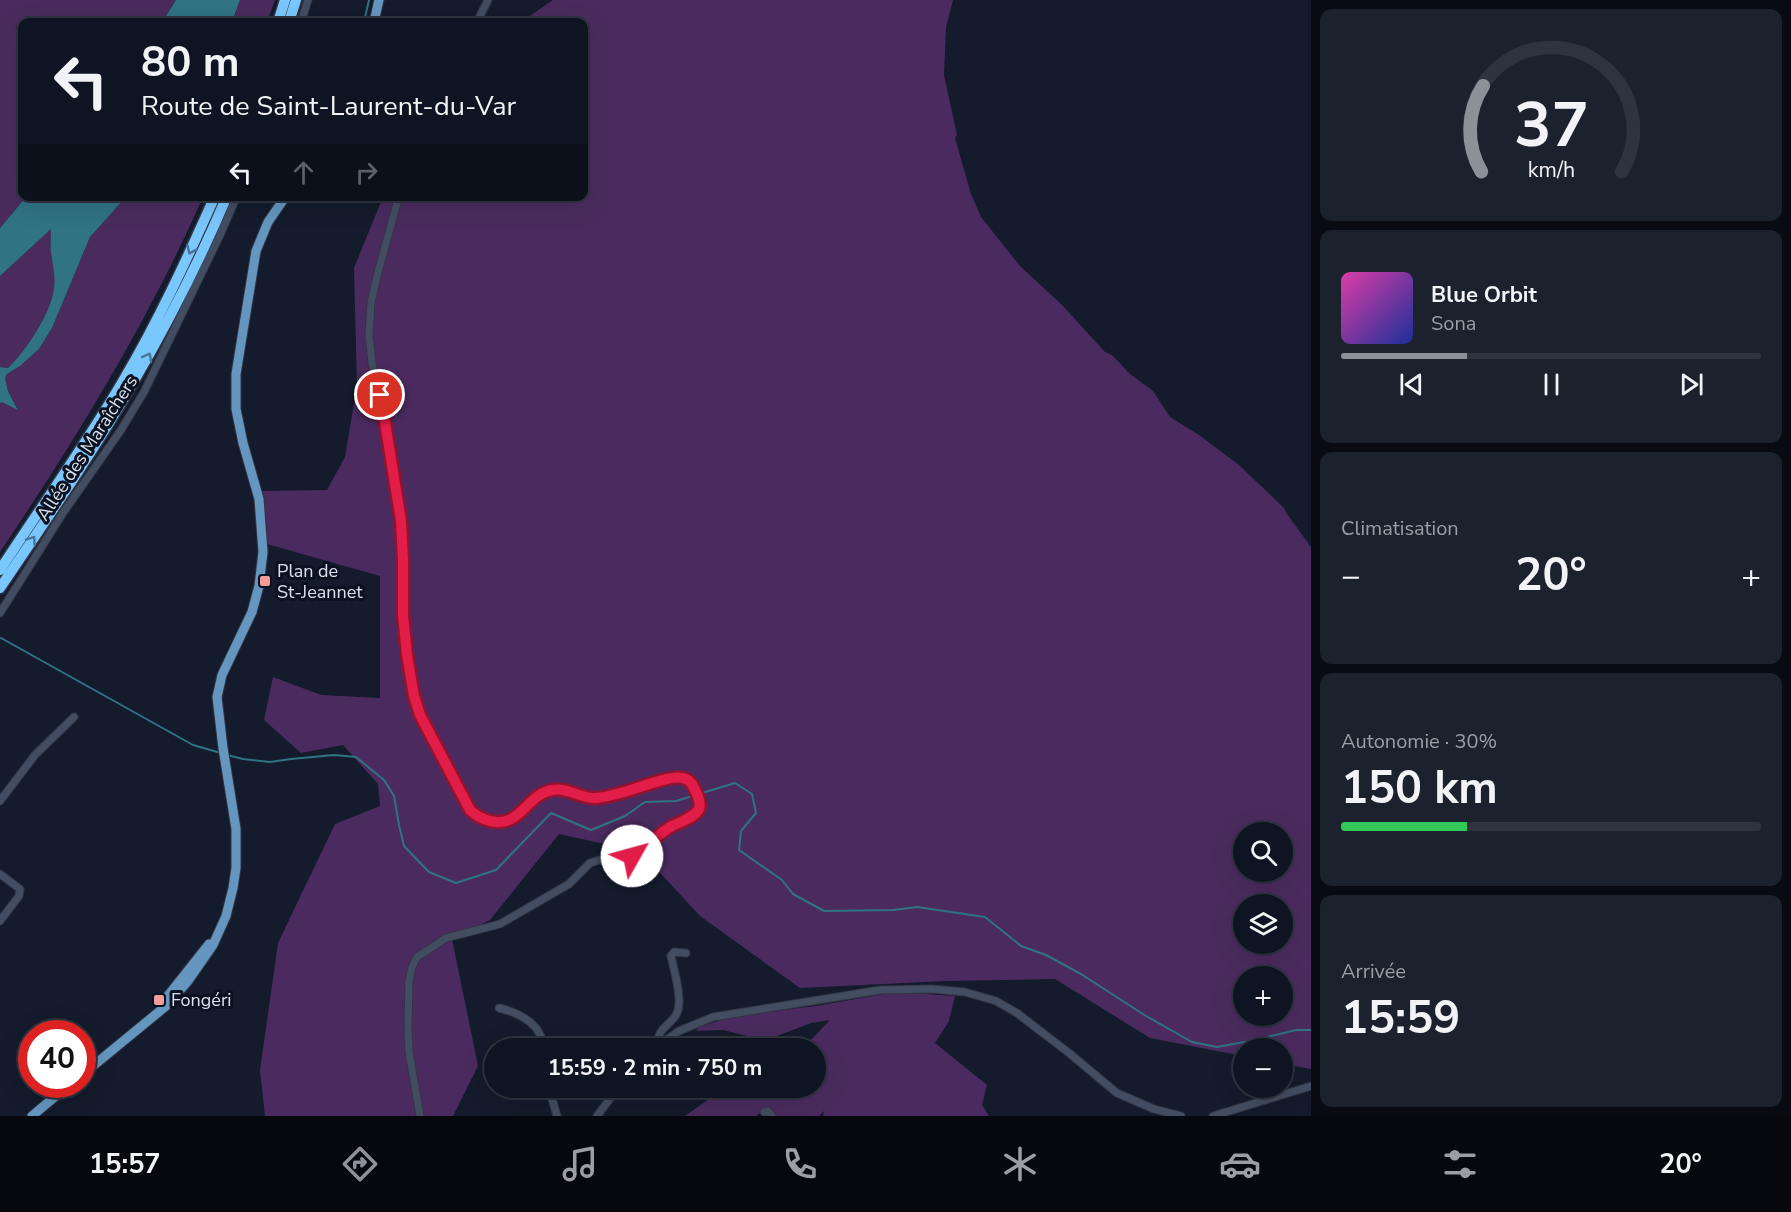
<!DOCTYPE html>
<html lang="fr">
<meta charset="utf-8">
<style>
body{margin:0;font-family:"Nunito Sans",sans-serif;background:#1c212e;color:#f1f3f6;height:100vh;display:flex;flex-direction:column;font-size:22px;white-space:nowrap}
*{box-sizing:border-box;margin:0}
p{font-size:20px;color:#9b9ea5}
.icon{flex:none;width:33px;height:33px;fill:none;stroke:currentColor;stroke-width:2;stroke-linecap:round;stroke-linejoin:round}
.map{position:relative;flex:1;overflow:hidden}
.panel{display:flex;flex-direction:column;gap:9px;padding:9px;background:#080b12;width:480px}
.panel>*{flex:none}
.guide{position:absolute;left:18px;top:18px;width:570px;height:183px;border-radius:12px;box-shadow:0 6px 24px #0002,0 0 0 2px #2e333f;background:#0e1421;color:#f1f3f6;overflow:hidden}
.controls{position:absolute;left:1233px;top:822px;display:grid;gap:12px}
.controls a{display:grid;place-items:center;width:60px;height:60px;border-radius:50%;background:#0e1421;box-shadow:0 6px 24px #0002,0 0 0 2px #2e333f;font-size:30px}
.speed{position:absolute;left:18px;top:1020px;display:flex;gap:12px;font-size:30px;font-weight:700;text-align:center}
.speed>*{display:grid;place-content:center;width:78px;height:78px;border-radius:50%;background:#0e1421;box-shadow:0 6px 24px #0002,0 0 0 2px #2e333f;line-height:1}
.speed .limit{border:9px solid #d22;background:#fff;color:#111}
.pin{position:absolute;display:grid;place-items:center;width:51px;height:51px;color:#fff;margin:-26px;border:3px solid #fff;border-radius:50%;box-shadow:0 2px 6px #0007}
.me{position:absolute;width:66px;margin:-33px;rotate:52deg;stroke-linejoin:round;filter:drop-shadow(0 0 4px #0008)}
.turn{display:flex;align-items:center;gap:21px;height:126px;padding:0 24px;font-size:27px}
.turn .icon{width:78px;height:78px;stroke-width:2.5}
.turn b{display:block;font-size:42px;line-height:51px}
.lanes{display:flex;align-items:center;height:57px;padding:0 24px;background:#0003;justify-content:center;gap:30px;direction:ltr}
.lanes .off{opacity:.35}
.big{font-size:45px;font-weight:700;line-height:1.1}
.panel .card{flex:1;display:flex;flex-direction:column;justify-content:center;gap:9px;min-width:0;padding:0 21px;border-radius:12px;background:#1c212e}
.panel .dial{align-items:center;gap:0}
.dial svg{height:156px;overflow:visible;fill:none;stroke:#2e333f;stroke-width:7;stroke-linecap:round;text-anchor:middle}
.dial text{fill:#f1f3f6;stroke:none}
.song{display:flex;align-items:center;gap:18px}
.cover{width:72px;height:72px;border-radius:9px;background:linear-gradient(135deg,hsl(320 70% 55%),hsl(230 70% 35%))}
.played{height:6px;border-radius:3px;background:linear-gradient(90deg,#8c9099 30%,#2e333f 30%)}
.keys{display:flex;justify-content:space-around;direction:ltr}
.heat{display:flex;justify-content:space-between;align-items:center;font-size:33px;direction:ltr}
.charge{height:9px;border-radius:4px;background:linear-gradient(90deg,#34c759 30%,#2e333f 0)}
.trip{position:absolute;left:484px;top:1038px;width:342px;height:60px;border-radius:30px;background:#0e1421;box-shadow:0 6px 24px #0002,0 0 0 2px #2e333f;font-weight:700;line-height:60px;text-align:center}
.menu{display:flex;height:96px;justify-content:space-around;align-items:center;background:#06080d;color:#9b9ea5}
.menu .icon{width:42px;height:42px}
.menu .active{color:#8c9099}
.menu b{font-size:27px;color:#f1f3f6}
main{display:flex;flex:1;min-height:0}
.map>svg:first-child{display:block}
.green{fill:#4b2b5f;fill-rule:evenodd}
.water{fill:#2f7385}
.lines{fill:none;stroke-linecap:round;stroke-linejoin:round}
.stream{stroke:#2f7385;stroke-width:2}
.minor-casing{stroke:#323544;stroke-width:9}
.major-casing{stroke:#323544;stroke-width:11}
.highway-casing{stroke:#323544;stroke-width:13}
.minor{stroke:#434d61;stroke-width:7}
.major{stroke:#6496bf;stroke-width:9}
.highway{stroke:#7ac7fd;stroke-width:10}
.oneway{stroke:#48769a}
.route-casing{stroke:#92132f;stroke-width:15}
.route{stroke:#e11d48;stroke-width:10}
.poi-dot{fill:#f59b9a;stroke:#0a1222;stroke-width:2}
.labels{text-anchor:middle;stroke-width:6;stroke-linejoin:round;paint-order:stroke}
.street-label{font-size:18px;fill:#dae0ec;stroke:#0a1222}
.poi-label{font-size:18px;fill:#dae0ec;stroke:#0a1222;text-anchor:start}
</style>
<main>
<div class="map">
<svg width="1311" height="1116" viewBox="0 0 1311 1116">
<rect width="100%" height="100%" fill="#131b2c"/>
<path class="green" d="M0,0h176l-14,22h-140v174l4,1 -26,31z
M240,0h35l-8,22h-35z
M553,0h400l-7,27 -2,48 13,60 -2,3 16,56 10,23 39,49 42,39 43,47 7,3 18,19 23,17 17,26 29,18 40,30 45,43 3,6 24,33v522l-28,-5 -1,-16h-38l-1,8 -93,-18 -95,-59 -109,2 -146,7 -100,-72 -59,-64 -82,-18 -69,86 -38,19 26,127 -25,50h-188l-5,-46 18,-127 57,-119 45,-18 -2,-22 -35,-39 -42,8 -37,-33 9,-43 48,18 59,3v-122l-113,-32 -1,-25 -4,-28 65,-1 18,-33 12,-71 -3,-118 29,-71 201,-1v-174h-63zM1244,832h38v40h-38zM1244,904h38v40h-38zM1244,976h38v40h-38z
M126,197h77c-55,125 -127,242 -203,355v-148l1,-3 17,8 -10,-18 -3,-13 2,-4 13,-8 19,-17 13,-21 38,-91z
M52,228c-1,8 -2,16 -1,23 0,8 3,16 4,23 3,30 -27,75 -47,94l-8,-1v-91z
M895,992l60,4 -6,25 -14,22 52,42 -5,20 7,11h-166l1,-5 -5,5h-42l-10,-9 -11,9h-71l27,-19 -16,-9h120v-40h-13l27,-28 -19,3 -34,13v12h-14l-4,-9 -36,-9 -27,1 3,-4 34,-11 83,-10z"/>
<path class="water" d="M176,0h64l-8,22h-70z
M26,197h100l-36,40 -38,91 -13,21 -19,17 -13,8 -2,4 3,13 10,19 -16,-8 -2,1v-36l8,1c18,-17 43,-55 46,-80 2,-12 -2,-24 -3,-36 -1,-8 0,-16 0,-23l-51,47v-48z"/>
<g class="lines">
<path class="stream" d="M364,22l5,-22
M1,638l192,107 28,8
M227,755l16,4 27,3 21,-3 43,-4 22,2 28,23 10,16 5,29 5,21 25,26 27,11 40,-13 55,-57 40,17 34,-14 20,-14 31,-1 59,-18 17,11 4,19 -15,18 -2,19 43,30 11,14 31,17 69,-1 24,-3 68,10 36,29 25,9 35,19 65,42 46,26 25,5 38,-7 41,-10h15"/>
<g class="minor-casing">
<path id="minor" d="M301,22l7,-22
M477,22l11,-22
M399,196l-22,80 -6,27 -2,31 3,29 11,47 18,111 2,38v56l4,40 7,40 6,20 50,95c6,6 13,9 21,11 31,7 34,-26 60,-31 16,-3 30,7 46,8l78,-21c17,1 21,13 25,28l-6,9 -26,14 -30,25 -18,7h-21l-9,3 -21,21 -69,40 -54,14 -29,19 -5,10 -3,14 -1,48 1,23 11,64
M0,613l63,-100 58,-83 23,-38 76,-157 17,-39
M0,801l35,-46 39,-38
M0,874l20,15 -1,7 -19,25
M499,1008c21,5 44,17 44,40
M659,1044c-4,-15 13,-19 18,-31 6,-13 -3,-43 -6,-57l3,-4 12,1
M655,1048l24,-17 34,-14 167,-27 52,-1 33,3 31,9 21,12 52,40 48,40 37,16 27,7
M549,1088l8,28
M764,1112l4,-1 4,5
M597,1116l21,-28
M1213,1116l98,-30"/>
</g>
<g class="major-casing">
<path id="major" d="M374,22l5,-22
M167,997l42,-53
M82,1075l84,-69 22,-25 25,-36 13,-29 7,-28 3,-20v-39l-13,-81 -6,-51 5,-22 30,-63 7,-26 4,-34 -4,-53 -16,-56 -7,-34v-35l20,-123 12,-29 18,-26
M32,1116l38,-32"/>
</g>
<g class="highway-casing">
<path id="highway" d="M278,22l7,-22
M289,22l7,-22
M0,570c41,-63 85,-124 123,-189 35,-59 64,-122 92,-185
M0,588c46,-68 93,-136 134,-207 35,-60 66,-121 93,-185"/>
</g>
<use href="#minor" class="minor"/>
<use href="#major" class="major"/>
<use href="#highway" class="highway"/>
</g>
<defs><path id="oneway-chevron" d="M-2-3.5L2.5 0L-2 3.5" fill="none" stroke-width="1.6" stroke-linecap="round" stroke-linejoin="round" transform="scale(1.5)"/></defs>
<g class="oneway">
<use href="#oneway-chevron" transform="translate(191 250) rotate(114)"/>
<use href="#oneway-chevron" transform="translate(148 357) rotate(-61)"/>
<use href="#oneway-chevron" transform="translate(32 540) rotate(-56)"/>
</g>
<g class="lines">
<g class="route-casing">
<path id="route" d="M380,395l3,15 18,111 2,39v55l4,40 7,41 6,19 50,95c6,6 12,9 20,11 32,7 35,-26 62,-31 16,-3 29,9 44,8 24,-2 48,-14 71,-19 8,-2 19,-3 25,5 3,6 10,18 7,25 -5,9 -19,13 -27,17 -15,8 -25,22 -40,30"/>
</g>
<use href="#route" class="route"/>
</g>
<g class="poi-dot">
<rect x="259" y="575" width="12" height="12" rx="3"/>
<rect x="153" y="994" width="12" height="12" rx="3"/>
</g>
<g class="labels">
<g class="street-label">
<text transform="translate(87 448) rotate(-57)" y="6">Allée des Maraîchers</text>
</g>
<g class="poi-label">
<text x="277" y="577">Plan de<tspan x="277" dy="21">St-Jeannet</tspan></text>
<text x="171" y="1006">Fongéri</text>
</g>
</g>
</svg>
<div class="controls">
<a><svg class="icon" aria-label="search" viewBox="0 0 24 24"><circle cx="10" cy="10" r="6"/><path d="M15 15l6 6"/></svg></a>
<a><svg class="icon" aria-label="layers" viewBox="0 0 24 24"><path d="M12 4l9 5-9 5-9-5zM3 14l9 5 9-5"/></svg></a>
<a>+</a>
<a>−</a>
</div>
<div class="speed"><div class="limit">40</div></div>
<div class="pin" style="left:380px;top:395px;background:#d93025"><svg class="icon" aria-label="arrive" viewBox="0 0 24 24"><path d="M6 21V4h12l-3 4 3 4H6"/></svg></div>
<svg class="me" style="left:632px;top:856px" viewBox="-20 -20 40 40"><circle r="19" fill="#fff"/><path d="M0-13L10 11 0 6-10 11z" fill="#e11d48"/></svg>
<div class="trip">15:59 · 2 min · 750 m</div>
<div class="guide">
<div class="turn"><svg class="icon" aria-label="left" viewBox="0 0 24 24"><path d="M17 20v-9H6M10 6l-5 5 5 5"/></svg><div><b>80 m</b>Route de Saint-Laurent-du-Var</div></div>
<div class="lanes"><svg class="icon" aria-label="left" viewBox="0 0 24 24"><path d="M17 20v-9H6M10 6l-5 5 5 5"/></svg><svg class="icon off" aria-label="ahead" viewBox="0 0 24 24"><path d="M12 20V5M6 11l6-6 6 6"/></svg><svg class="icon off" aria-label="right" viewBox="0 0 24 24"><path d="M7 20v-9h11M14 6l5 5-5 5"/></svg></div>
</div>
</div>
<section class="panel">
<div class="card dial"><svg viewBox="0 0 100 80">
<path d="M14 69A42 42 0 1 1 86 69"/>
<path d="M14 69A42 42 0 0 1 15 25" stroke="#8c9099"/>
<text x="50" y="56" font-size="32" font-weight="700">37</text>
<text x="50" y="72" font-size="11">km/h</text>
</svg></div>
<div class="card">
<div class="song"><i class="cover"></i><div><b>Blue Orbit</b><p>Sona</p></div></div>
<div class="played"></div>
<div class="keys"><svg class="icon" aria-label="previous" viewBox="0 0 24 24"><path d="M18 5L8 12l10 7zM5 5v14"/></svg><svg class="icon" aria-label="pause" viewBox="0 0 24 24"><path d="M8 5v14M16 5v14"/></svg><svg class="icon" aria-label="next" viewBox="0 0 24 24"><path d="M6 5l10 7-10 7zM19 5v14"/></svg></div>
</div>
<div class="card"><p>Climatisation</p>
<div class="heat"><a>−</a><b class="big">20°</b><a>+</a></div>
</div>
<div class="card"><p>Autonomie · 30%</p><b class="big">150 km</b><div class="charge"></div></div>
<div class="card"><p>Arrivée</p><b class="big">15:59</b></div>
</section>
</main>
<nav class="menu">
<b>15:57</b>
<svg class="icon active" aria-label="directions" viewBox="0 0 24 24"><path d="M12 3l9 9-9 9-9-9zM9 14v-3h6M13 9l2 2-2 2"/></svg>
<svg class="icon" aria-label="music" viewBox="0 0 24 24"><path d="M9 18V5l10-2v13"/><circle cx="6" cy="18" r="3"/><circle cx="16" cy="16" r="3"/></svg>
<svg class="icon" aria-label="phone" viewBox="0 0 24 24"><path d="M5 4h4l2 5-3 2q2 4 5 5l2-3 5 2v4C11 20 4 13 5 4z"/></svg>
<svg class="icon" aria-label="climate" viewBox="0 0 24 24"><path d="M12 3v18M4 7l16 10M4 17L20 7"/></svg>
<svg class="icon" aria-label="car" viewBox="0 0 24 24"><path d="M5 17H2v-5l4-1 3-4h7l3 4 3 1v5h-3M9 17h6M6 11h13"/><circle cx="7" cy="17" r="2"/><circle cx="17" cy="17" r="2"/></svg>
<svg class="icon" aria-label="filters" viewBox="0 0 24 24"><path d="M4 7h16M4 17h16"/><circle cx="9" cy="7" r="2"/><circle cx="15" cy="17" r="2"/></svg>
<b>20°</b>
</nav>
